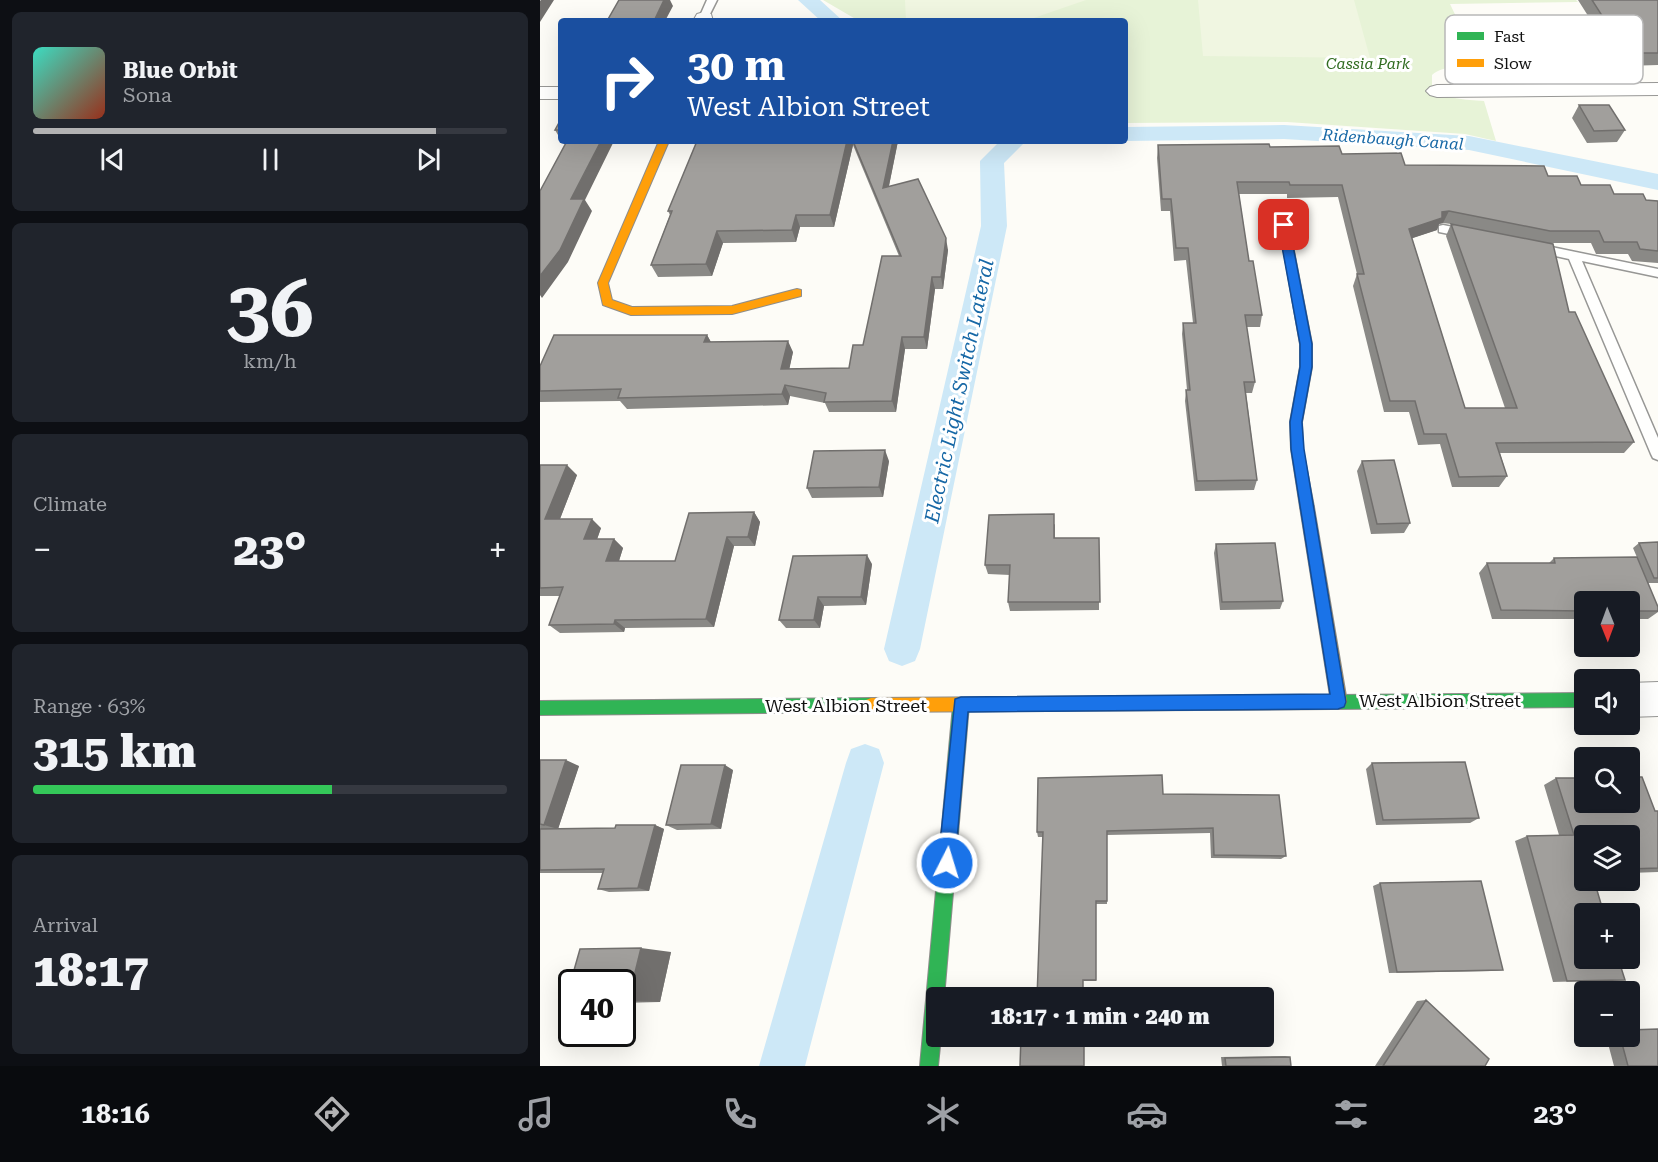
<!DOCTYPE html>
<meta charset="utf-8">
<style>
body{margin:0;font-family:"Roboto Serif",serif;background:#20242c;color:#f1f3f6;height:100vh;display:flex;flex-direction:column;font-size:22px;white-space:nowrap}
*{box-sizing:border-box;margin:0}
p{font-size:20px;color:#9ea1a6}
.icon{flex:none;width:33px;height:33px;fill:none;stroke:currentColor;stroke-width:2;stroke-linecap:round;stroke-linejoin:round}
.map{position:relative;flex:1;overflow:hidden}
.panel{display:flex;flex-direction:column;gap:12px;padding:12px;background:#0d0f14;width:540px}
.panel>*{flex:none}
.guide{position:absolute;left:18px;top:18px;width:570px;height:126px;border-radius:6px;box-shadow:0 6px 24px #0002;background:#1a4fa0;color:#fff;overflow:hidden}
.needle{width:39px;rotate:179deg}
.tools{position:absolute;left:1034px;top:591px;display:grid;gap:12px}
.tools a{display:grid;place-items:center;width:66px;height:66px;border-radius:6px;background:#171b24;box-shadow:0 6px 24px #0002;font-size:30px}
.speed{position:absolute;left:18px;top:969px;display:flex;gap:12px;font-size:30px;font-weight:700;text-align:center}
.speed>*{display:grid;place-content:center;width:78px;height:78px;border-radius:50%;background:#171b24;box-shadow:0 6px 24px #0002;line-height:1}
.speed .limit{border:3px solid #111;border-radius:9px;background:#fff;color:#111}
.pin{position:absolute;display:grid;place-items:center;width:51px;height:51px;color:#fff;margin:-26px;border-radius:12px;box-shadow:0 3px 9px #0006}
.me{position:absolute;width:66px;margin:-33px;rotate:5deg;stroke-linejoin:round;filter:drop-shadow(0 0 4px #0008)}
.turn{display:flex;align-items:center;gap:21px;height:126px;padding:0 30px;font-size:27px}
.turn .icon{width:78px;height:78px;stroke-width:2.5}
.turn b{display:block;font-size:42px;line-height:51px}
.big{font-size:45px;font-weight:800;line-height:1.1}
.panel .widget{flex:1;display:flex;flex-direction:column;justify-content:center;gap:9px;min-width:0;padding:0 21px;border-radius:9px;background:#20242c}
.panel .dial{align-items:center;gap:0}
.dial b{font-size:78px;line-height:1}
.song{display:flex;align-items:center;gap:18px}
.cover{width:72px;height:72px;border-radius:9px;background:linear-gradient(135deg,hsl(170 70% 55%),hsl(10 70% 35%))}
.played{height:6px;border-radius:3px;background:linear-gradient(90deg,#b2b2b3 85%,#363941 85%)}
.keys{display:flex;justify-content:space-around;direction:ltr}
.heat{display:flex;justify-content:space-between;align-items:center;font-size:33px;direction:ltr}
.charge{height:9px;border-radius:4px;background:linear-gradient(90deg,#34c759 63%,#363941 0)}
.trip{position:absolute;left:386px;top:987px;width:348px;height:60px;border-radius:6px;background:#171b24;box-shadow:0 6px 24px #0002;font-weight:800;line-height:60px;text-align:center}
.dock{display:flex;height:96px;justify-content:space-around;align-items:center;background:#090b0e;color:#9ea1a6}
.dock .icon{width:42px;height:42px}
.dock .selected{color:#b2b2b3}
.dock b{font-size:27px;color:#f1f3f6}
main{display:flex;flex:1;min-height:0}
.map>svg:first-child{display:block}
.green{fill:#e7f3d7}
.pitch{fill:#f0f6e1}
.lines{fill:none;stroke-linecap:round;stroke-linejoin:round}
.canal{fill:#cde8f7;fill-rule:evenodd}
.lane-casing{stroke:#979795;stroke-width:3}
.street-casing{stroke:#979795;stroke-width:2}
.fast-casing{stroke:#8e8d8b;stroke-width:2}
.slow-casing{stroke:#8e8d8b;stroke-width:2}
.lane{fill:#fffffe;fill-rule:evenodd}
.street{fill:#fffffe;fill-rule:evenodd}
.fast{fill:#30b455;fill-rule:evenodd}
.slow{fill:#ff9f0a;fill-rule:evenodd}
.wall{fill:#8a8986;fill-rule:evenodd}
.shaded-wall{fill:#716f6d}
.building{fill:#a19f9c;stroke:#716f6d;stroke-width:1.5}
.route{fill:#1a73e8;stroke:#114b97;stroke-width:1.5}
.labels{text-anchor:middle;stroke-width:6;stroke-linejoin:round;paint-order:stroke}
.far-park-label{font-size:15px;font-style:italic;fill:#2f6b1f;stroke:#fff}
.far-water-label{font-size:16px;font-style:italic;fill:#1768a6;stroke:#fff}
.street-label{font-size:18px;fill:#111;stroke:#fff}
.water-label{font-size:20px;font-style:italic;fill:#1768a6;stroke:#fff}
.key{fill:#fff;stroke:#b8b8b8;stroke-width:1.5}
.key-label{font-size:16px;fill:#111}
</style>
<main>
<section class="panel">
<div class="widget">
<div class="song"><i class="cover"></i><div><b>Blue Orbit</b><p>Sona</p></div></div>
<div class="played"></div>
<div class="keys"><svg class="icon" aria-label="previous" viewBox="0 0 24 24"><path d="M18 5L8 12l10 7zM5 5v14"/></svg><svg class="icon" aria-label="pause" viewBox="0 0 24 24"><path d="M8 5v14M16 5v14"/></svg><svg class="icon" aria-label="next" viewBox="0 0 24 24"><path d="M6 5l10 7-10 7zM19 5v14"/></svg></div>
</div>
<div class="widget dial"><b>36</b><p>km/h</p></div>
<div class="widget"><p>Climate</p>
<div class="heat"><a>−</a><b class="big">23°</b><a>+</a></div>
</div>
<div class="widget"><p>Range · 63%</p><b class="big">315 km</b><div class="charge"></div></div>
<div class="widget"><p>Arrival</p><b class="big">18:17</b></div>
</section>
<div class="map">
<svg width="1118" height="1066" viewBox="0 0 1118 1066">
<rect width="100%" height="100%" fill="#fdfcf7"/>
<path class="green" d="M283,0h753l2,2 -128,2 36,75c-15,-11 -38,-17 -54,-4v10c14,16 33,14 52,16l12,40 -31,-7 -178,-12 -162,1v-102h-266z"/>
<path class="pitch" d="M365,0h181l-61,21h-119z
M658,0h156l16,58 -167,-2z"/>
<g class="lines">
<path class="canal" d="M258,0h22l23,21h-22z
M744,125l185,11 189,38v16l-189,-40 -185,-11 -159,2v-14z
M460,141h26l-22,22 3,63 -87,423 -5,12 -13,5 -13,-5 -5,-12 97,-423 -1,-65z
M325,744l14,5 5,14 -79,303h-46l87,-303 5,-14z"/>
<g class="lane-casing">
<path id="lane" d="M167,0h10l-10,20h-6l-2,-2z
M903,225l30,6 2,3 -6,4 -30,-6v-6z
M997,244l121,25v8l-76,-16 76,177v22l-5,-2 -2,-4 -82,-195 -36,-8 -2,-3z"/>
</g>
<g class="street-casing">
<path id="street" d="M164,12l7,2 2,7h-20l4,-7z
M1118,83v12l-221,2 -7,-2 -4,-4 4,-4 7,-2z
M0,87h21v12h-21z
M1118,682v34l-29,1v-34z"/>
</g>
<g class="fast-casing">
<path id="fast" d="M744,222l5,3 23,119v23l-10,55 1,27 11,58 -2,4h-10l-2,-4 -9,-58 -1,-27 10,-55v-23l-21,-119z
M1044,693v14l-386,3 -5,-2 -3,-5 3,-5 5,-2z
M331,698l5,2 3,5 -3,5 -5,2 -331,3v-14z
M421,698l5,2 3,5 -25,293h-8v38h5l-3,30h-18l33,-361 3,-5z"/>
</g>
<g class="slow-casing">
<path id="slow" d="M119,141h10l-61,142 4,17 20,7 100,-1 65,-17 4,1v6l-69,18 -101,1 -28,-10 -5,-22z
M767,501l5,2 2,4 33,195 -3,5 -5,2 -5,-2 -3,-5 -31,-195 2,-4z
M658,696l5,2 3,5 -3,5 -5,2 -327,2 -5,-2 -3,-5 3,-5 5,-2z"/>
</g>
<use href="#lane" class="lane"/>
<use href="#street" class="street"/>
<use href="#fast" class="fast"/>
<use href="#slow" class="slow"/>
</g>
<path class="wall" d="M1038,0h80v65l-33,1 -2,-3h-5z
M1039,105l46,25 -8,12 -30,1 -15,-25z
M21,119v21l-6,-10z
M157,141h201l-9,45 59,64 -5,39h-8l-8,60h-22l-9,63h-67l-4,-9 -35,-7 -2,9 -161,4 -7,-8 -80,1v-36l167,-31 4,7 82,10 -4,17 60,-1 14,-23 36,-89 -46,-111 -19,82h-34l-4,15 -73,1 -11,33 -54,1 -7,-12 19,-50 -2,-4z
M618,145l112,2 72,7 63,11 143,11 66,18 32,6 12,1v62l-26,-2 -4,-7h-32l-5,-11h-44l22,69 65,130 -10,11h-124l7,23 -8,11h-47l-12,-43 -22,1 -9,-33h-25l-31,-126 4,-12 -19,-77 -51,1v-4h-48l10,67 13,54 -2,12h-14l9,55 -3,11h-6l11,87 -3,10 -59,1 -10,-90 1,-11h1l-5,-56 1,-11h10l-7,-63 -12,1 -4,-50h-9l-4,-53zM903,223l8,1 -5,12 59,172h-40l-53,-170 25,-8 2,-6z
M349,461l-6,36 -71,1 -5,-10z
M822,461l48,62 -6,10 -33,1 -14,-63z
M0,465l37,10 -17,44 41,9 -4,11h17l9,9 -4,13h56l79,-49 6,10 -5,24h-21l-20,81 -89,1 -1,4 -64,1 -11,-8 11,-29h-20z
M515,524v14h44v72l-89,1 -2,-9 2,-27 -22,-1 -3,-9z
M1118,542v41h-10l-15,-35 6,-5z
M676,544l67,57 -3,8 -60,1 -6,-57z
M1014,558l104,49v5l-10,7h-19v-17h-45v17h-92l-13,-46 8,-10h62z
M332,564l-6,41 -42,1 -4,22h-34l-7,-8z
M0,760l39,6 -21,63 57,-1 40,-3 9,4 -15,62 -40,1 -11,-3 5,-16h-63z
M832,763l107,55 -9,5 -94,2 -10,-56z
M193,770l-12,59 -44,1 -11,-5z
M1016,778l99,33h3v61l-29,1v-37h-45v44l41,100 -72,2 -38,-141 12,-5 32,-1 -15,-50z
M623,794l123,62 -5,3 -70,-1 -1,-25 -103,2v69h-11v77h-12l-41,-144h-5l-1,-5z
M840,883l123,87 -11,1 -103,2 -16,-87z
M131,952l-11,50 -38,1v-21z
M886,1000l59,66h-110l42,-65z
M1089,1029h29v37h-44l-8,-30h23z
M745,1056l5,1 1,9h-69l-1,-9z"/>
<path class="shaded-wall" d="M1,0h13l-14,22v-21z
M124,0h6l3,6 -8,15h-11z
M61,141h13l-29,59 7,11 -24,51 -26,36 -2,-3v-19l31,-77z
M307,141h5l1,4 -19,82 -4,-12z
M353,141h5l-12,59 -3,-12z
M909,211l-6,12 -4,1 -2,6 -33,11 5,-12 33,-17z
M256,215l4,12 -4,15 -4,-12z
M177,231l6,12 -11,33 -6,-12z
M406,238l2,12 -5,39 -2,-12z
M392,277l3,12 -8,60 -3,-12z
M167,335l6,11 -9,-4z
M362,337l3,12 -9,63 -4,-11z
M248,341l5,11 -6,28 -6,-11z
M245,385l5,11 -2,9 -6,-11z
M345,450l4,11 -6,36 -4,-10z
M27,465l10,10 -21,54 -11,-10z
M214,512l6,10 -5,24 -7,-9z
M52,519l9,9 -7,20 -10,-9z
M187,537l7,9 -20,81 -8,-8z
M74,539l9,9 -7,22 -10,-9z
M327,555l5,9 -6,41 -5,-8z
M278,597l6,9 -4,22 -6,-8z
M75,620l10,8 -1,4 -10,-8z
M26,760l13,6 -21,63 -14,-4z
M185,765l8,5 -12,59 -10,-5z
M115,825l9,4 -15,62 -11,-3z
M101,948l30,4 -11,50 -32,-1z"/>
<path class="building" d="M79,0h45l-10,21h-47z
M1052,0h66v53h-26l-2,-3h-6z
M1039,105h30l16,25 -31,1z
M21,119v11h-6z
M27,141h34l-30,58h13l-24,51 -20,26v-85z
M157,141h150l-17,74h-34l-4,15 -75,1 -11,33 -55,1 21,-54h-4z
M313,141h40l-10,47 35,-9 28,59 -5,39h-9l-8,60h-22l-10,64 -68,1 2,-9 -41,-8 -3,9 -164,4 3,-9 -81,2v-25l14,-31h153l-3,7 84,-1 -7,28 68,-1 4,-23h10l19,-89h19z
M729,144l1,3 69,-1 3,8 59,-1 4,12 139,1 4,10h29l4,9h29l4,9h29l3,6 12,1v50l-18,-2 -3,-7h-33l-5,-11h-49l-101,-20 -7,1v6l-33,11 56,179h52l-66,-184 102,20 16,68h6l59,130 -138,1 11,33 -48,1 -13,-43h-22l-9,-33h-25l-33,-127h7l-22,-89h-52l-1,-3h-52l12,79h4l9,54h-17l10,67h-11l13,98 -60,1 -11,-91h4l-7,-67h13l-8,-75h-12l-5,-49h-9l-4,-54z
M345,450l-6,37 -72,1 7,-37z
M854,460l16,63 -33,1 -15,-63z
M0,465h27l-22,54h47l-8,20h30l-8,22h69l14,-48 65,-1 -6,25h-21l-21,82 -91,1 -1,4 -65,1 14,-38 -23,1z
M514,514v24h45l1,64h-92l2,-37h-25l4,-50z
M1118,542v36h-4l-15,-35z
M735,543l8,58 -61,1 -6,-58z
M327,555l-6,42h-43l-4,23h-35l14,-64z
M1097,557l21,50v4h-29v-9h-45v9l-83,-1 -14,-47h68l-1,-5z
M0,760h26l-22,65 -4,-1z
M925,762l14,56 -96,2 -11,-57z
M141,765h44l-14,59 -45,1z
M622,775l1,19 116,1 7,61 -72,-1 -1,-27 -106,3v70h-11v79h-13v18h-46l6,-166h-6l1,-54z
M1089,777h13l13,34h3v57l-29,1v-33h-45v44h10l10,34h-20v44h34l7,22 -58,1 -40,-145 47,-1 -18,-57h28v24h45z
M76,825h39l-17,63 -40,1 6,-20 -64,1v-41l75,-1z
M941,881l22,89 -106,2 -17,-89z
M101,948l-13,53h-6v-19h-50v20h-7l15,-53z
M886,1000l63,59 -4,7h-102z
M1118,1029v37h-30l-8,-30h9v-6z
M481,1036h63v30h-64z
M750,1057l1,9h-65l-1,-8z"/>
<path class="route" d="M744,222l5,3 23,119v23l-10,55 2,27 42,253 -2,5 -6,2 -370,3 -13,151 -2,6 -6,2 -6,-2 -3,-6 17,-164 6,-2 369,-3 -39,-245 -1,-27 10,-55v-23l-22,-119z"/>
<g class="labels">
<g class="far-park-label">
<text x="828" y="69">Cassia Park</text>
</g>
<g class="far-water-label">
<text transform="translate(853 139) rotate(4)" y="6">Ridenbaugh Canal</text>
</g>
<g class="street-label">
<text x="900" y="707">West Albion Street</text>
<text x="306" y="712">West Albion Street</text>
</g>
<g class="water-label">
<text transform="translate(419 391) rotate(-78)" y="7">Electric Light Switch Lateral</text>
</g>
</g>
<rect x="905" y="15" width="198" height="69" rx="9" class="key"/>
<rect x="917" y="32" width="27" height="8" fill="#30b455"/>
<rect x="917" y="59" width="27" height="8" fill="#ff9f0a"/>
<g class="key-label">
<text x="954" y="42">Fast</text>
<text x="954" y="69">Slow</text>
</g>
</svg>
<div class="tools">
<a><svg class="needle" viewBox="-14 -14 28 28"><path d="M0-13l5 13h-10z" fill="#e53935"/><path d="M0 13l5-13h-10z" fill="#9ea1a6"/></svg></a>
<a><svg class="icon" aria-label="sound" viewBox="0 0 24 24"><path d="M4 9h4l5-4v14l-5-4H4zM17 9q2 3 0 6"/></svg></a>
<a><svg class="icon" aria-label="search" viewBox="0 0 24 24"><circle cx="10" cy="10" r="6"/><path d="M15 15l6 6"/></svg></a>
<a><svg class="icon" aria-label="layers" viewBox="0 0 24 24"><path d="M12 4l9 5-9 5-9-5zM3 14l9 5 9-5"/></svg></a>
<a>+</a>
<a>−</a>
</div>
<div class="speed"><div class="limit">40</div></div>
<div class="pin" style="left:744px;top:225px;background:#d93025"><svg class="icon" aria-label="arrive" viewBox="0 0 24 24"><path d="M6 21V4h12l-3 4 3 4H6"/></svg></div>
<svg class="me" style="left:407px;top:863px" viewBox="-20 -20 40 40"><circle r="17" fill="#1a73e8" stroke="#fff" stroke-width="3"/><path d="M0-11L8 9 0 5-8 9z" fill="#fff"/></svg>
<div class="trip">18:17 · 1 min · 240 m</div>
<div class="guide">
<div class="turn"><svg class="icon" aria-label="right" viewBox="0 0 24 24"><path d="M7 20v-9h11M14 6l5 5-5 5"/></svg><div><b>30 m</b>West Albion Street</div></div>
</div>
</div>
</main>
<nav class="dock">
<b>18:16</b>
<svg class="icon selected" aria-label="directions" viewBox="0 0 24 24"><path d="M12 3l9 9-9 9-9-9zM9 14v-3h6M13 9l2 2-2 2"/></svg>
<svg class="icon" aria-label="music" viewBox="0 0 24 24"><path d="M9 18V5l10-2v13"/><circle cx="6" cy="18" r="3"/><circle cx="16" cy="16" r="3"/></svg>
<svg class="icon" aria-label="phone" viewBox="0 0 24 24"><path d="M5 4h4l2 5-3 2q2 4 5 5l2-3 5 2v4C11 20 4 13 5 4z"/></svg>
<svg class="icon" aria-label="climate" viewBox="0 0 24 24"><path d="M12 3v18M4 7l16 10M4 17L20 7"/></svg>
<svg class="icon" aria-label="car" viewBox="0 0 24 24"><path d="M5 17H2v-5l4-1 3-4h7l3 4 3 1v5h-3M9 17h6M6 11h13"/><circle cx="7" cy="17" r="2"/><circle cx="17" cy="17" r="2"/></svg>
<svg class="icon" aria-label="filters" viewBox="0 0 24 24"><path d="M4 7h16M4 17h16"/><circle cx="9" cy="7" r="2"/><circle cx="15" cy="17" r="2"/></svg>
<b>23°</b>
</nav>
